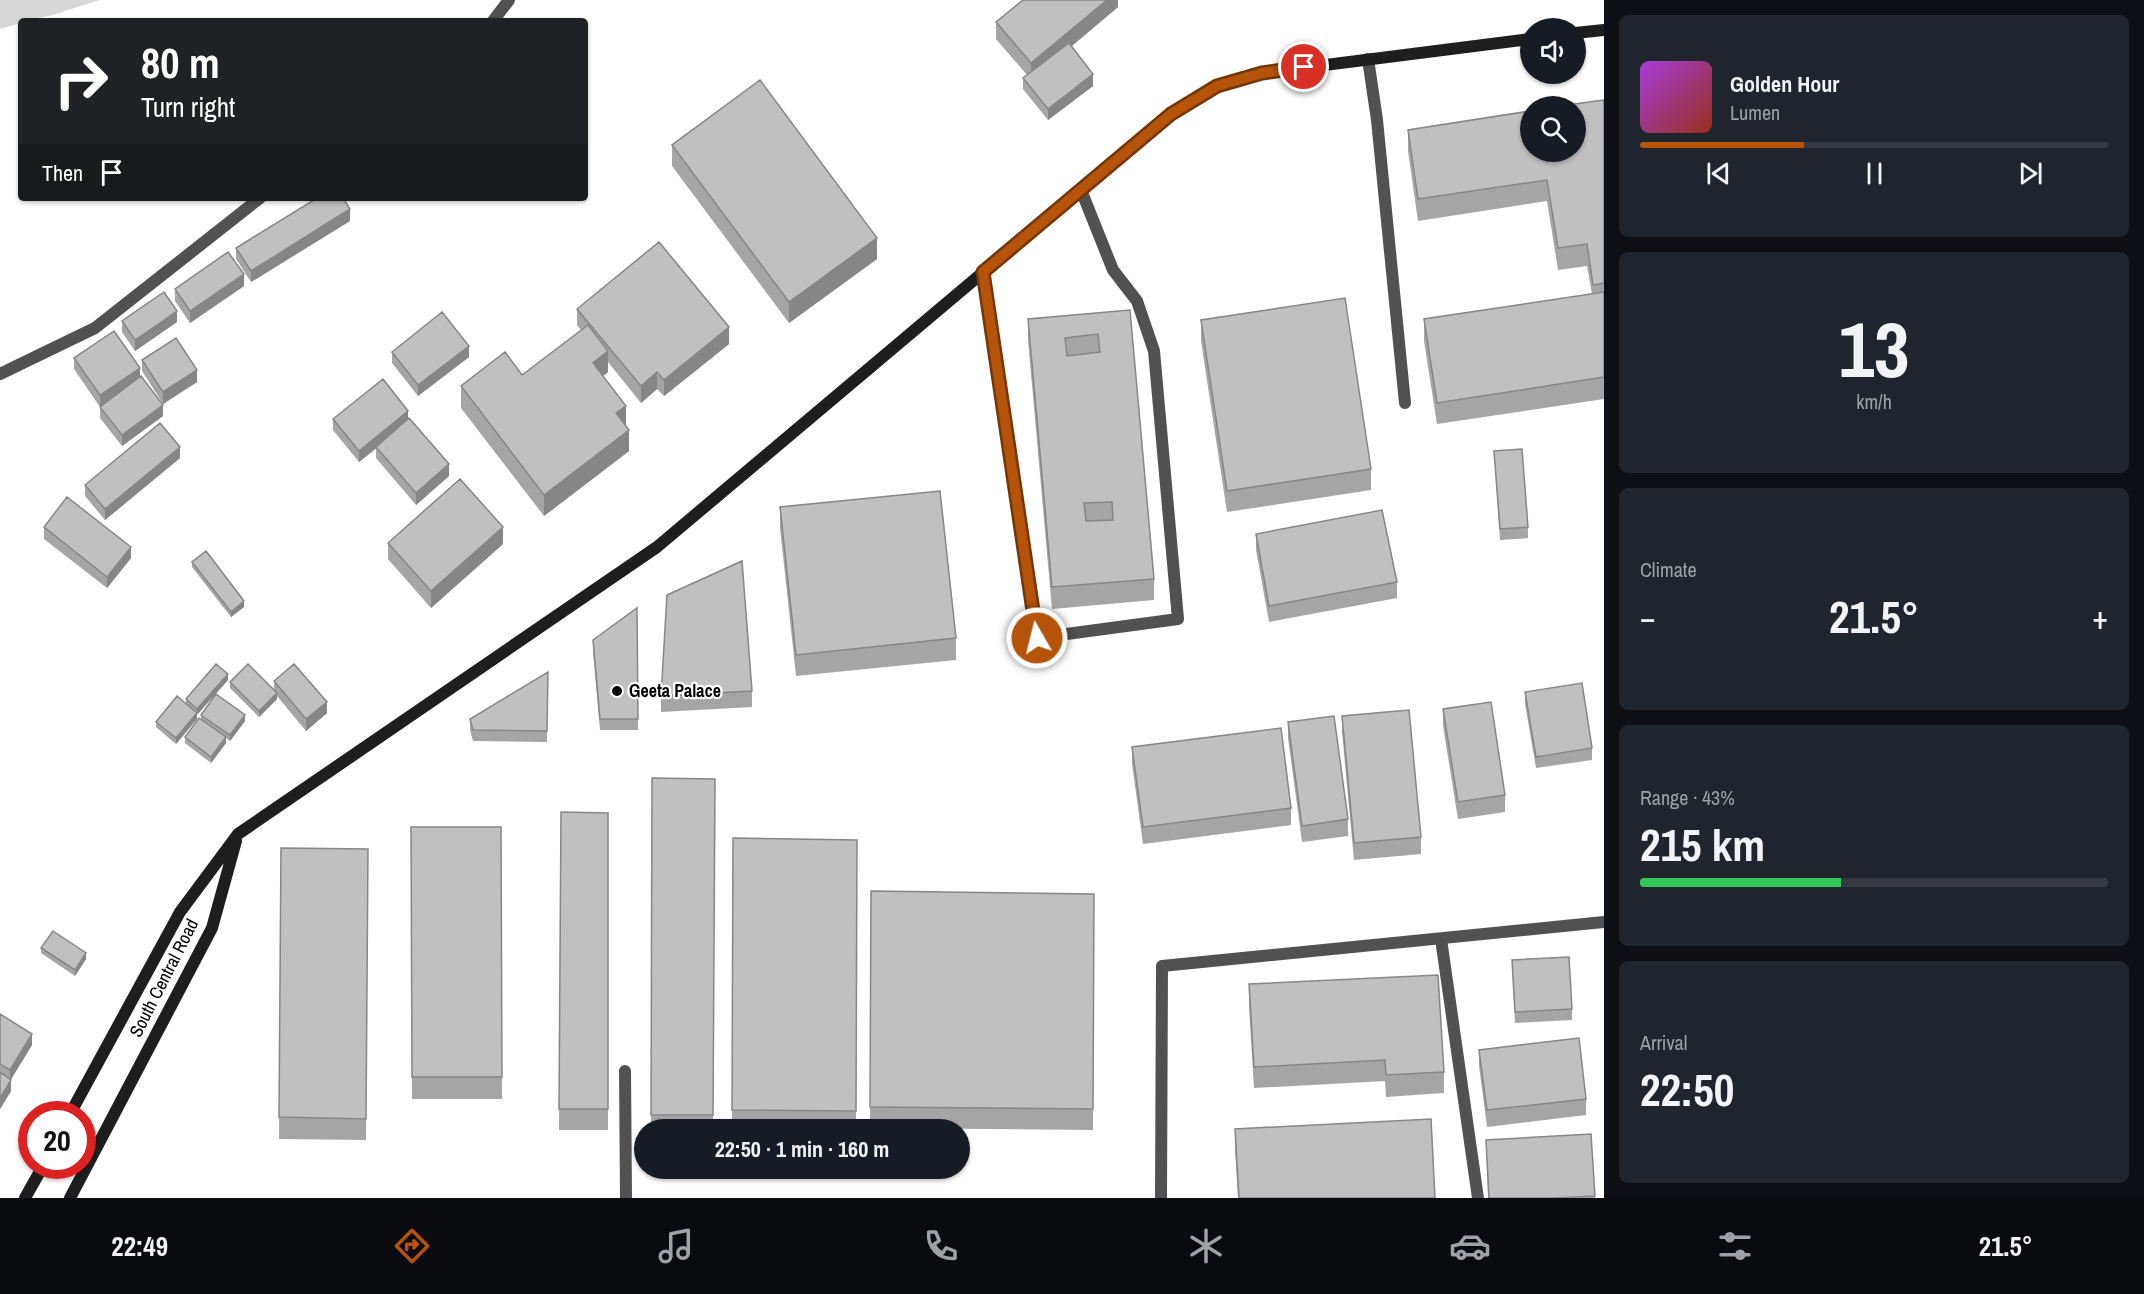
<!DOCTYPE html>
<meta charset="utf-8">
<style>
body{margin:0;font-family:"Archivo Narrow",sans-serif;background:#20242c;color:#f1f3f6;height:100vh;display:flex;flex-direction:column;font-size:22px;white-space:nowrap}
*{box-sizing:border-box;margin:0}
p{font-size:20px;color:#9ea1a6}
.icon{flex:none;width:33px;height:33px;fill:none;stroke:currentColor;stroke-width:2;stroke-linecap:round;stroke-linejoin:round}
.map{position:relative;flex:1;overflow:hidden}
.panel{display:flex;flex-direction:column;gap:15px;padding:15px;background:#0d0f14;width:540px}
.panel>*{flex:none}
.top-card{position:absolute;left:18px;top:18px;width:570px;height:183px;border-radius:6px;box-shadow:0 2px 4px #0004;background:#202124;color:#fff;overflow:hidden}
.controls{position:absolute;left:1520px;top:18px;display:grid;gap:12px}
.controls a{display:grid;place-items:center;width:66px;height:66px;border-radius:50%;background:#171b24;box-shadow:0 2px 4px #0004;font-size:30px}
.speed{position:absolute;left:18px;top:1101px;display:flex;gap:12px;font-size:30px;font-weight:700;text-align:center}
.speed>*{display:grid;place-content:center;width:78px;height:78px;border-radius:50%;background:#171b24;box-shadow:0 2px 4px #0004;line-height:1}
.speed .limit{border:9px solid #d22;background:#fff;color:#111}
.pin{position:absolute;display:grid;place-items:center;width:51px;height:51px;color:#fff;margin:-26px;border:3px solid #fff;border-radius:50%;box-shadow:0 2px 6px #0007}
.me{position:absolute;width:66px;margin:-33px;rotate:352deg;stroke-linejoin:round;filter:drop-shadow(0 0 4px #0008)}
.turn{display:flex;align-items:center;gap:21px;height:126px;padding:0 24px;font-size:27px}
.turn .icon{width:78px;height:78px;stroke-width:2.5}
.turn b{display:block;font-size:42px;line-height:51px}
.then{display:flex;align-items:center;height:57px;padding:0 24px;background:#0003;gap:12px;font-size:22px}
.big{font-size:45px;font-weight:700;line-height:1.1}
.panel .card{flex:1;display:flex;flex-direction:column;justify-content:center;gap:9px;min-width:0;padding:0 21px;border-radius:9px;background:#20242c}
.panel .dial{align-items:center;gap:0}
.dial b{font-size:78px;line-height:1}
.song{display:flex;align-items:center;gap:18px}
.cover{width:72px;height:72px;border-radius:9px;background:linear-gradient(135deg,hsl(280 70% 55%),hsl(10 70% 35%))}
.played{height:6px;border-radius:3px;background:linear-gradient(90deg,#b45309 35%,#363941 35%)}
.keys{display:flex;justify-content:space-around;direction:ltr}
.heat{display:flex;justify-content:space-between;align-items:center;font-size:33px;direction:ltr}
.charge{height:9px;border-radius:4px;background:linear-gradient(90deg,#34c759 43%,#363941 0)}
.trip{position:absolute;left:634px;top:1119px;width:336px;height:60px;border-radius:30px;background:#171b24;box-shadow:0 2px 4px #0004;font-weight:700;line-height:60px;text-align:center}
.dock{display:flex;height:96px;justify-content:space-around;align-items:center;background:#090b0e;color:#9ea1a6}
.dock .icon{width:42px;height:42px}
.dock .selected{color:#b45309}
.dock b{font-size:27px;color:#f1f3f6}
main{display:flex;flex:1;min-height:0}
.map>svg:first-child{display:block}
.green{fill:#d8d8d8}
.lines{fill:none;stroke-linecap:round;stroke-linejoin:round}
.lane{stroke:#515151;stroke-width:12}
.street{stroke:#515151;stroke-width:12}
.secondary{stroke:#1e1e1e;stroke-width:12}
.wall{fill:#a5a5a5}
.shaded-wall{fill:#868686}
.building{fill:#c0c0c0;stroke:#868686;stroke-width:1.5;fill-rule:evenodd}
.route-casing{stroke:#753606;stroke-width:15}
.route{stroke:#b45309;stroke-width:10}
.poi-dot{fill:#000;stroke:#fff;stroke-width:2}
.labels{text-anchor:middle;stroke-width:4.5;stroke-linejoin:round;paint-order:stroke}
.poi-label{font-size:18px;font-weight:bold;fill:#000;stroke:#fff;text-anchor:start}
.street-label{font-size:18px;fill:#000;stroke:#fff}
</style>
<main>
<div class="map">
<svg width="1604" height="1198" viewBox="0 0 1604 1198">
<rect width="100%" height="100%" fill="#fff"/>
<path class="green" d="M0,0h100l-51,16 -28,5v2l-21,6z"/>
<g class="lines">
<path class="lane" d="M493,21l16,-21
M1368,59l9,61 28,283
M983,272l54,366 141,-19 -24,-268 -17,-50 -24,-31 -32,-80
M0,374l95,-46 165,-130
M1441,939l37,259
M625,1071l1,127"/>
<path class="street" d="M1161,1198l1,-232 442,-44"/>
<path class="secondary" d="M1575,33l29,-3
M70,1114l110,-202 58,-78 419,-287 514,-433 46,-28 45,-13 268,-34
M25,1198l18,-32
M70,1198l142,-270 24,-87"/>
</g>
<path class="wall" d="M1118,0v7l-46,39 21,40 -45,34 -25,-31v-11l4,-3 -31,-36v-17z
M1604,100v299l-167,25 -13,-83v-22l168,-25 -5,-28 -29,4 -11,-69 -129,20 -10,-70v-21z
M672,145l205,114 -88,64 -117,-157z
M350,221l-99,61 -15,-23v-11z
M244,286l-54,37 -15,-22v-12z
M577,309l152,35 -65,52 -7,-7 -16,14 -33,-41v10l-5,4 23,50 3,25 -85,65 -83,-108v-22l61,-11 59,-45 -4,-5z
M1130,310l24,269v21l-102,9 -24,-269v-21z
M1201,320l170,149v21l-144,22 -26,-171z
M122,321l55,1 -42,29 -13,-19z
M392,352l77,5 -51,39 -26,-33z
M74,358l66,19 23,39 -41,30 -22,-28v-11l-26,-38z
M142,360l55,22 -34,22 -21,-33z
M333,419h75l41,57 -33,29 -40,-47v-10l-17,14 -26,-32z
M1494,451l34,76v11l-28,2z
M180,458l-75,62 -20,-24v-11z
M780,507l176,131v22l-160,16 -16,-148z
M44,527l87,31 -24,30 -63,-49z
M1256,534l141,48v16l-128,24 -13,-72z
M388,543l115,1 -72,64 -43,-49z
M192,562l52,45 -13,10 -39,-50z
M593,640l45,79v11h-38l-7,-79z
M548,672l-1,70 -74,-1 -3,-11v-11z
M228,680l-31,34v5l-21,25 -20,-17v-5l30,-18v-5z
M274,681l53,32 -21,18 -29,-35v3l-18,18 -29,-29v-6l44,8z
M752,691v16l-91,5v-16z
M1525,692l67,56v12l-56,8 -11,-64z
M1443,709l62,86v17l-47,7 -15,-93z
M201,715l44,6 -15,20 -4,-3v5l-15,20 -26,-20v-6l16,-18z
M1342,716l79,121v17l-67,6 -12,-128z
M1288,722l60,97v17l-46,6 -14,-104z
M1132,747l159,61v17l-148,19 -11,-80z
M652,778l63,1 -2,351h-62z
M561,812l47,1v317h-49z
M411,827h90l1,272h-90z
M733,838l124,2 -1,290h-124z
M281,848l87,1 -2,291 -87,-1z
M871,891l223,3 -1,236 -223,-2z
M41,948l45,11 -11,17 -34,-23z
M1512,960l60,49v11l-57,3z
M1249,984l195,88v21l-58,4 -1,-16 -131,7 -5,-82z
M0,1014l32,31 -21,34v12l-11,18z
M1479,1050l107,49v16l-99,12 -8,-61z
M1235,1129l200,69h-197l-3,-48z
M1591,1134l4,64h-107l-2,-58z"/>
<path class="shaded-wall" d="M1107,0h11v7l-87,73v-17z
M1093,74v12l-45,34v-11z
M350,209v12l-99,61v-11z
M877,238v21l-88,64v-21z
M244,274v12l-54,37v-12z
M177,311v11l-42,29v-11z
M729,327v17l-65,52v-16z
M469,346v11l-51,39v-11z
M608,351v21l-15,12v-21z
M140,368v12l-40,27v-12z
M197,370v12l-34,22v-12z
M657,372v17l-16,14v-17z
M163,405v11l-41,30v-11z
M626,406v21l-10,-14z
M408,411v12l-49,39v-11z
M629,430v21l-85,65v-21z
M180,447v11l-75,62v-11z
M449,464v12l-33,29v-12z
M503,527v17l-72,64v-17z
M131,547v11l-24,30v-11z
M244,601v6l-13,10v-5z
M228,674v6l-31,35v-6z
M277,693v6l-18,18v-6z
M327,702v11l-21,18v-12z
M197,713v6l-21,25v-6z
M245,715v6l-15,20v-6z
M226,737v6l-15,20v-6z
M86,953v6l-11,17v-6z
M32,1034v11l-22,36v-11z
M11,1080v11l-11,18v-11z"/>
<path class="building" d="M1023,0h84l-76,63 -35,-41z
M1069,43l24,31 -45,35 -25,-31z
M760,80l117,158 -88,64 -117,-157z
M1604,100v183l-11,2 -6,-41 -29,4 -11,-68 -129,19 -10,-69 122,-19v41h45v-46h-16z
M317,198h26l7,11 -99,62 -15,-23z
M659,242l70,85 -65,53 -7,-8 -16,14 -64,-77z
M228,252l16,22 -54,37 -15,-22z
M164,292l13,19 -42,29 -13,-19z
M1604,292v85l-167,26 -13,-84z
M1345,298l26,171 -144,22 -26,-171z
M1130,310l24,269 -102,8 -24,-268zM1098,334l2,18 -33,4 -2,-18zM1112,502l1,18 -27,1 -2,-18z
M442,312l27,34 -51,39 -26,-33z
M588,325l20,26 -15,12 33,43 -10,7 13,17 -85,65 -83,-109 44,-34 17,23z
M114,331l26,37 -40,27 -26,-37z
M176,338l21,32 -34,22 -21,-32z
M141,376l22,29 -41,30 -22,-28z
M383,379l25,32 -49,40 -26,-32z
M409,418l40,46 -33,29 -40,-46z
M160,423l20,24 -75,62 -20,-24z
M1522,449l6,78 -28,2 -6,-78z
M460,479l43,48 -72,64 -43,-48z
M940,491l16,147 -160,17 -16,-148z
M67,497l64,50 -24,30 -63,-50z
M1382,510l15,72 -128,24 -13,-72z
M206,551l38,50 -13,11 -39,-50z
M742,561l10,130 -91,5 6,-101z
M637,608l1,111h-38l-7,-79z
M216,664l12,10 -31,35 -11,-10z
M248,664l29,29 -18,18 -29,-29z
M294,664l33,38 -21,17 -32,-38z
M548,672l-1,59 -74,-1 -3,-11z
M1582,683l10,65 -56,9 -11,-65z
M216,694l29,21 -15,20 -29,-20z
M177,696l20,17 -21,25 -20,-16z
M1491,702l14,93 -47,7 -15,-93z
M1409,710l12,127 -67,6 -12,-127z
M1334,716l14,103 -46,7 -14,-104z
M199,718l27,19 -15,20 -26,-20z
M1281,728l10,80 -148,19 -11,-80z
M652,778l63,1 -2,336h-62z
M561,812l47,1v296h-49z
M411,827h90l1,250h-90z
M733,838l124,2 -1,271 -124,-1z
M281,848l87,1 -2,270 -87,-2z
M871,891l223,3 -1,215 -223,-2z
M53,931l33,22 -11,17 -34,-22z
M1569,957l3,52 -57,3 -3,-52z
M1438,975l6,97 -58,3 -1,-15 -131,7 -5,-83z
M0,1014l32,20 -22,36 -10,-6z
M1579,1038l7,61 -99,11 -8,-60z
M0,1072l11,8 -11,18z
M1431,1119l4,79h-196l-4,-69z
M1591,1134l4,62 -41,2h-65l-3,-58z"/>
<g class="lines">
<g class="route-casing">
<path id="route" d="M1037,638l-54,-366 188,-158 46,-28 45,-13 42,-6"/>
</g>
<use href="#route" class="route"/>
</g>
<circle class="poi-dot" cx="617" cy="691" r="6"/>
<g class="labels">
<g class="poi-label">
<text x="629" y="697">Geeta Palace</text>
</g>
<g class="street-label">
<text transform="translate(164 978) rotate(-63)" y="6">South Central Road</text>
</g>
</g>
</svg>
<div class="controls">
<a><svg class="icon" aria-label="sound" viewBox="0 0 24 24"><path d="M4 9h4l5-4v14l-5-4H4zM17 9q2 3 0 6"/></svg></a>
<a><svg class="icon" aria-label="search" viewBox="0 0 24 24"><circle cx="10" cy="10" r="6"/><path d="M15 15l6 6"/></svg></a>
</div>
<div class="speed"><div class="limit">20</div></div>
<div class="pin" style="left:1304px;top:67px;background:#d93025"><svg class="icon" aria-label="arrive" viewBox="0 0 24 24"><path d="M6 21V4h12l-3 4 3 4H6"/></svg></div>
<svg class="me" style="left:1037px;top:638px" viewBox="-20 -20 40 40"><circle r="17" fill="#b45309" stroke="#fff" stroke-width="3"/><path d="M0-11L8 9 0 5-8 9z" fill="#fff"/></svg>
<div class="trip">22:50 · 1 min · 160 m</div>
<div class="top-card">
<div class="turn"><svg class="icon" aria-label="right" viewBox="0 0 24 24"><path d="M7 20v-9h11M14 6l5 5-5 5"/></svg><div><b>80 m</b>Turn right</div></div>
<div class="then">Then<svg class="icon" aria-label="arrive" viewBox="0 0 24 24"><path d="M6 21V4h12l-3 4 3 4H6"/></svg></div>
</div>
</div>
<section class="panel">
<div class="card">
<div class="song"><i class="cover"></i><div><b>Golden Hour</b><p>Lumen</p></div></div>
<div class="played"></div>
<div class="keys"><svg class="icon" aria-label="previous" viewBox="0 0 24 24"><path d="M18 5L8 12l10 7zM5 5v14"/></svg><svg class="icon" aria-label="pause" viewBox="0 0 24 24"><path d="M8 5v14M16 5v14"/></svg><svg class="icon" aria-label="next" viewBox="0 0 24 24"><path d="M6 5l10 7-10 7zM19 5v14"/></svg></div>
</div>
<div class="card dial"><b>13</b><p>km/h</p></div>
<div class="card"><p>Climate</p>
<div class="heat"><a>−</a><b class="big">21.5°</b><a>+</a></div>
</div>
<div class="card"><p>Range · 43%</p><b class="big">215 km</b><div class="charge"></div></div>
<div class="card"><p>Arrival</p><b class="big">22:50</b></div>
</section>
</main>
<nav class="dock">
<b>22:49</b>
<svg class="icon selected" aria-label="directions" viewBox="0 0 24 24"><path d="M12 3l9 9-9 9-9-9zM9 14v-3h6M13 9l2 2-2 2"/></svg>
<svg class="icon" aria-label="music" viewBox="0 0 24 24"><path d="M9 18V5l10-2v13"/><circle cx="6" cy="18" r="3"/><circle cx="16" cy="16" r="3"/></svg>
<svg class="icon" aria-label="phone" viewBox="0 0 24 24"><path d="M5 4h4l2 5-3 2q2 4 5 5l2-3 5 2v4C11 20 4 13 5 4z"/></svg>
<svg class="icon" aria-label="climate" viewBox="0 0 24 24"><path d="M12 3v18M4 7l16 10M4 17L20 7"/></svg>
<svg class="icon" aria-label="car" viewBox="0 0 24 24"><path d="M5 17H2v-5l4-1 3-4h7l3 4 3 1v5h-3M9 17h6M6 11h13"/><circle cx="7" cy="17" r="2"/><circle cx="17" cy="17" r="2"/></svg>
<svg class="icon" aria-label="filters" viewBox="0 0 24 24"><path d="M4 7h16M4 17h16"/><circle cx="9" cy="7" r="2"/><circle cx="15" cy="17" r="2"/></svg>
<b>21.5°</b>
</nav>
